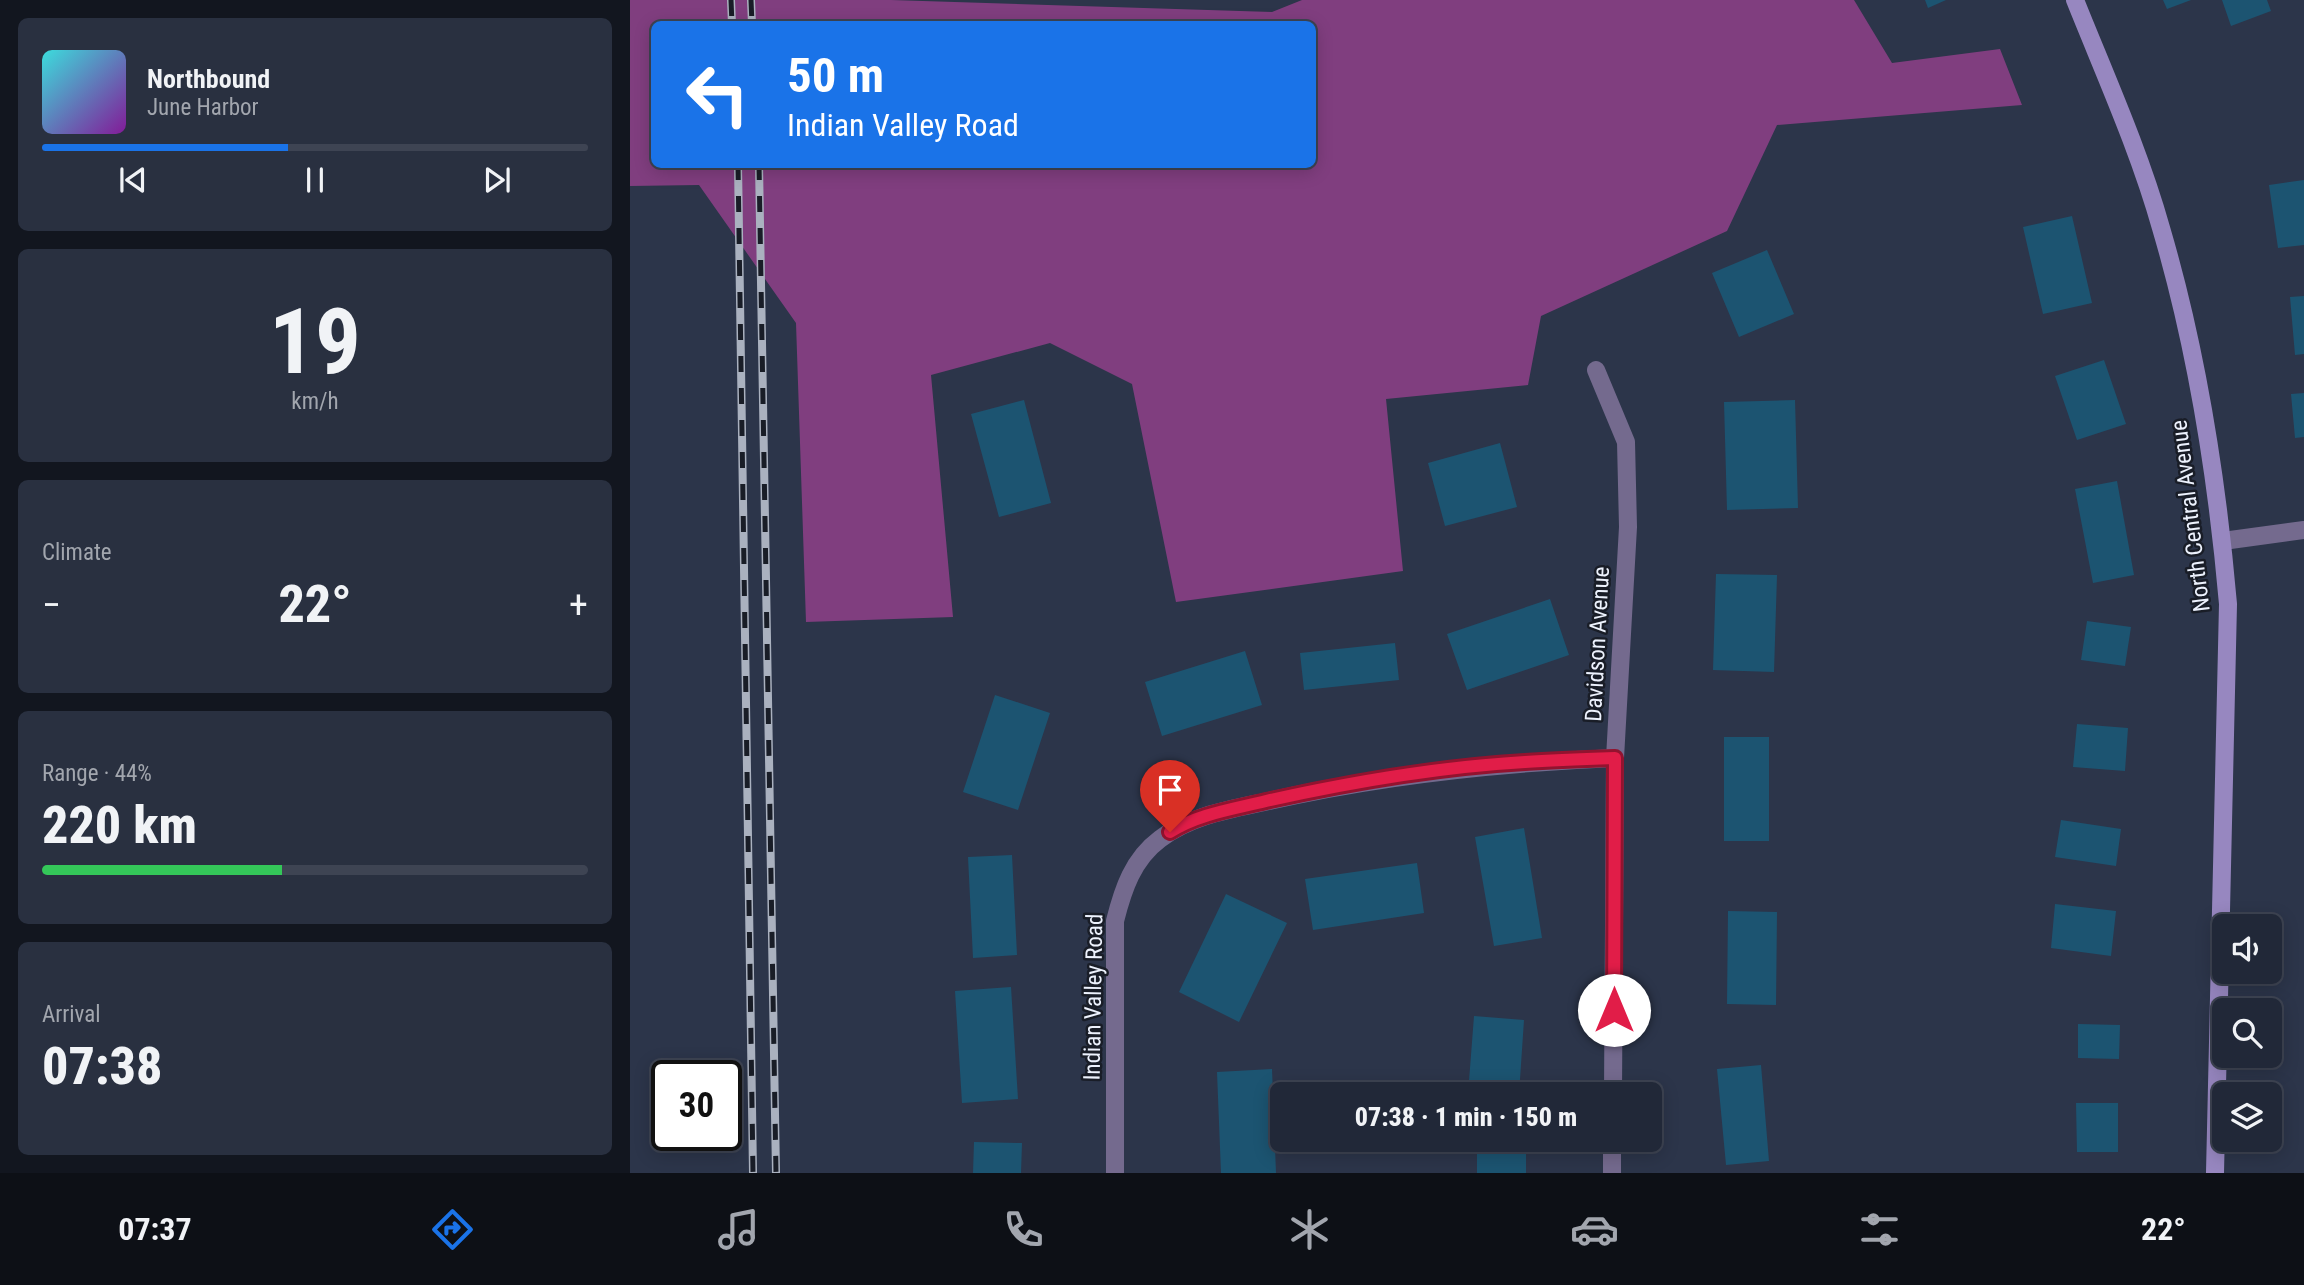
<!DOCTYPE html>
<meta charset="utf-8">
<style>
body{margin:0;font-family:"Roboto Condensed",sans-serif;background:#293040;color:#f1f3f6;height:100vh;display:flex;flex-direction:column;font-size:26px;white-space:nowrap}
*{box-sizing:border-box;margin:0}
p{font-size:23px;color:#a2a6ae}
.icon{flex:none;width:38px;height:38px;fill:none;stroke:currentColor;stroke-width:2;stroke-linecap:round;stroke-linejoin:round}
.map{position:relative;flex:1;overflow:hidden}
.sheet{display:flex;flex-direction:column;gap:18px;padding:18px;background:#12161f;width:630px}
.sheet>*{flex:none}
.hud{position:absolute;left:21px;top:21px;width:665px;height:147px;border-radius:10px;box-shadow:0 4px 18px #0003,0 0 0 2px #3e4453;background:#1a73e8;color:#fff;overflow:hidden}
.fabs{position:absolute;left:1582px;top:914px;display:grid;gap:14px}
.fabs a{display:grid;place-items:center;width:70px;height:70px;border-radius:10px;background:#212838;box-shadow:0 4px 18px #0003,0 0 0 2px #3e4453;font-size:35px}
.speed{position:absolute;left:21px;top:1060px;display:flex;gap:14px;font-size:35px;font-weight:700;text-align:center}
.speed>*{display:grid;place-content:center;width:91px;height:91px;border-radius:50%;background:#212838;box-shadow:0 4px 18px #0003,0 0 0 2px #3e4453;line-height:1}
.speed .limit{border:4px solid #111;border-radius:10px;background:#fff;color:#111}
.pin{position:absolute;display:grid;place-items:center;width:60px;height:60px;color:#fff;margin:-72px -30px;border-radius:50% 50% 50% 0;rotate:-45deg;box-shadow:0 0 7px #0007}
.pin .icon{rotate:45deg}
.me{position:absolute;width:77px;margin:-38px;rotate:0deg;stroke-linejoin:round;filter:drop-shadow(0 0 5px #0008)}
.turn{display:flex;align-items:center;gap:24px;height:147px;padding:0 21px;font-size:32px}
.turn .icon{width:91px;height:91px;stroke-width:2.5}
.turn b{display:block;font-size:49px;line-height:60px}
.big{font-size:52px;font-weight:800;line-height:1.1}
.sheet .card{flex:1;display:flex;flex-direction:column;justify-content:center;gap:10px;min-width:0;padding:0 24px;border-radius:10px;background:#293040}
.sheet .dial{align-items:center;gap:0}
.dial b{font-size:91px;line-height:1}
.song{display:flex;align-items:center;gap:21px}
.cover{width:84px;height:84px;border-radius:10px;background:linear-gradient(135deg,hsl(180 70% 55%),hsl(290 70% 35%))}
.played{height:7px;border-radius:4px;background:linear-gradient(90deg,#1a73e8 45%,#3e4453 45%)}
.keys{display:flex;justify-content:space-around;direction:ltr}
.heat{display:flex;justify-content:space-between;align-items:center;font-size:38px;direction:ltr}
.charge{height:10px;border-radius:5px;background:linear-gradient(90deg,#34c759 44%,#3e4453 0)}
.trip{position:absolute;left:640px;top:1082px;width:392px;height:70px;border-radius:10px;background:#212838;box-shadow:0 4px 18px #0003,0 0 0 2px #3e4453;font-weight:800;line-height:70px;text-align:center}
.menu{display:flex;height:112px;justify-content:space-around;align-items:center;background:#0d1016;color:#a2a6ae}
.menu .icon{width:49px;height:49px}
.menu .current{color:#1a73e8}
.menu b{font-size:32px;color:#f1f3f6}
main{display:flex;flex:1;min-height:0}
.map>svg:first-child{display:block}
.forest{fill:#803e7f;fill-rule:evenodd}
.building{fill:#1c5471}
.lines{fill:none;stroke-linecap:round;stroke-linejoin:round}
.minor{stroke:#746a8e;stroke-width:18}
.secondary{stroke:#9787c0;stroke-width:18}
.rail-casing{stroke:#aab1bf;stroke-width:8}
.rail{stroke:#191d27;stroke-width:5;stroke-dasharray:16;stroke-linecap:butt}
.route-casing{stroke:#92132f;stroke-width:18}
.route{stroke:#e11d48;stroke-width:12}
.labels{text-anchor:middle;stroke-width:5;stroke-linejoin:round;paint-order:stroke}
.street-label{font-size:23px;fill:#edf2fd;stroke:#191d27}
</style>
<main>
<section class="sheet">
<div class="card">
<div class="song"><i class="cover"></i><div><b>Northbound</b><p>June Harbor</p></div></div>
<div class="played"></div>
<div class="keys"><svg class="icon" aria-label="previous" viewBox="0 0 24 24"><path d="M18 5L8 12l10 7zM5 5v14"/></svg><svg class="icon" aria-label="pause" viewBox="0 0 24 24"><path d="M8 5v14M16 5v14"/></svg><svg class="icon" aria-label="next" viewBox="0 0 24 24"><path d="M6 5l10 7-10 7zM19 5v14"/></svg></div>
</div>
<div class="card dial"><b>19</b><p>km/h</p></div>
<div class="card"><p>Climate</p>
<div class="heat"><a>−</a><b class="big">22°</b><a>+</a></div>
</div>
<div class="card"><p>Range · 44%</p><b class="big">220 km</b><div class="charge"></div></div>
<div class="card"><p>Arrival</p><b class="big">07:38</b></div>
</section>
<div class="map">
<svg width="1674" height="1173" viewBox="0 0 1674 1173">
<rect width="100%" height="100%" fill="#2c354a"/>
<path class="forest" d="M0,0h261l381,12 30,-12h552l38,63 108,-14 22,56 -245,20 -50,106 -186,85 -13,69 -142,14 17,172 -227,31 -44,-218 -82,-41 -119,32 22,242 -147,5 -10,-299 -97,-138 -69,1zM24,24h658v140h-658z"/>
<path class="building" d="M1295,0h21l-18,8z
M1533,0h28l-24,9z
M1592,0h45l4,11 -40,15z
M1674,180v65l-26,3 -9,-63z
M1442,216l20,87 -49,11 -20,-87z
M1137,250l27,64 -55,23 -27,-64z
M1674,296v58l-9,1 -5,-58z
M1474,360l22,64 -49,16 -22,-64z
M1674,393v44l-9,1 -4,-44z
M394,400l27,103 -52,14 -28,-103z
M1165,400l3,108 -71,2 -3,-108z
M870,443l17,64 -72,19 -17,-63z
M1487,481l17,94 -41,8 -18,-94z
M1086,574l61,1 -3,97 -61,-2z
M920,599l19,56 -102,35 -20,-56z
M1457,621l44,6 -6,39 -44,-6z
M765,643l4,37 -95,10 -4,-37z
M615,651l17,54 -100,31 -17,-54z
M365,695l55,18 -32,97 -55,-18z
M1447,724l51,4 -3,43 -52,-4z
M1094,737h45v104h-45z
M1431,820l60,9 -5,37 -61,-9z
M894,828l18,110 -48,8 -19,-109z
M382,855l5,100 -44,3 -5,-101z
M787,863l7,50 -111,17 -8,-51z
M596,894l61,29 -48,99 -60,-30z
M1425,904l61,7 -5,45 -60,-8z
M1098,911l49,1 -1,93 -49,-1z
M381,987l7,112 -56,4 -7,-112z
M844,1016l50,4 -5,74h-51z
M1448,1024l42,1 -1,34 -41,-1z
M1131,1065l8,96 -43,4 -9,-96z
M642,1069l4,104h-55l-4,-101z
M1446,1103h42v49h-41z
M344,1142l48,1 -1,30h-48z
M847,1150h49v23h-49z"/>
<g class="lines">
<path class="minor" d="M966,370l30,72 2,85 -13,231 -2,336
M1593,541l81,-11
M485,1173v-252c8,-32 18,-62 45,-82 31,-24 72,-30 109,-38 114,-26 229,-38 346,-43
M982,1173v-34"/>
<path class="secondary" d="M1445,0c30,75 64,150 86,228 36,122 56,250 67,376l-13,569"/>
<g class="rail-casing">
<path id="rail" d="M101,0l1,24
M121,0l1,24
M108,164l15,1009
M129,164l17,1009"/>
</g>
<use href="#rail" class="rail"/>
</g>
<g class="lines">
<g class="route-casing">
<path id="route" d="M540,832c28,-18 64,-23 96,-31 85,-19 172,-34 259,-39 30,-2 60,-3 90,-4l-1,252"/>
</g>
<use href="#route" class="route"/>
</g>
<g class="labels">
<g class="street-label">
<text transform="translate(1560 516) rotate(-97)" y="8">North Central Avenue</text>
<text transform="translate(967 644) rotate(-87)" y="8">Davidson Avenue</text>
<text transform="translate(463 997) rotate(-89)" y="8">Indian Valley Road</text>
</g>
</g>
</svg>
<div class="fabs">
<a><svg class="icon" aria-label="sound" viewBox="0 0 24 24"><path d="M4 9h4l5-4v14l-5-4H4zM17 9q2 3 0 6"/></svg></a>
<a><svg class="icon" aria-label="search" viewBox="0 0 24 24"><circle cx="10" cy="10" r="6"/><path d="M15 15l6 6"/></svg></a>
<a><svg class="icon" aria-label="layers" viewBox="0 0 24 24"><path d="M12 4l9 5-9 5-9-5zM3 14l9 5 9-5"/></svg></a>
</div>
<div class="speed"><div class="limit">30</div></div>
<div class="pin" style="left:540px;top:832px;background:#d93025"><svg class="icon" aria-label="arrive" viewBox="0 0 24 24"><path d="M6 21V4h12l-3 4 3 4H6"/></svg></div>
<svg class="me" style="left:984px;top:1010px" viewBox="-20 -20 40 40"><circle r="19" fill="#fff"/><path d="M0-13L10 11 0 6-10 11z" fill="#e11d48"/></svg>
<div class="trip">07:38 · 1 min · 150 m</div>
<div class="hud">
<div class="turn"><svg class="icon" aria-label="left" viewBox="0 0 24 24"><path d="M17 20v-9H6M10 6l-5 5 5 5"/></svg><div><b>50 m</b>Indian Valley Road</div></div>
</div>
</div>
</main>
<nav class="menu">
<b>07:37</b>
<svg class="icon current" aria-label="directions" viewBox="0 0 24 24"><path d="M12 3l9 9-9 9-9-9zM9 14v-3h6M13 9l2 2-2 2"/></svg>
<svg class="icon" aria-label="music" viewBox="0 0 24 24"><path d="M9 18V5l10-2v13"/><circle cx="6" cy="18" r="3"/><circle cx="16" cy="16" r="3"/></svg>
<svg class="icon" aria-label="phone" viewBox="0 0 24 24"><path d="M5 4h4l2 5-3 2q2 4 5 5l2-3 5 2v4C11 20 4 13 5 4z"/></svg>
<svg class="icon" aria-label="climate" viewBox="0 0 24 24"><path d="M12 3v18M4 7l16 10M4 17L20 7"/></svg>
<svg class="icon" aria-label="car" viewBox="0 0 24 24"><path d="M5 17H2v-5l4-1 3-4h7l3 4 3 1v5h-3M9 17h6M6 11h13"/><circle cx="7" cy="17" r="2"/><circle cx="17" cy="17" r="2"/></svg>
<svg class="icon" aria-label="filters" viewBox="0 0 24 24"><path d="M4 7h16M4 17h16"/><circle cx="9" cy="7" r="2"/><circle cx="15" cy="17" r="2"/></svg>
<b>22°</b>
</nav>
